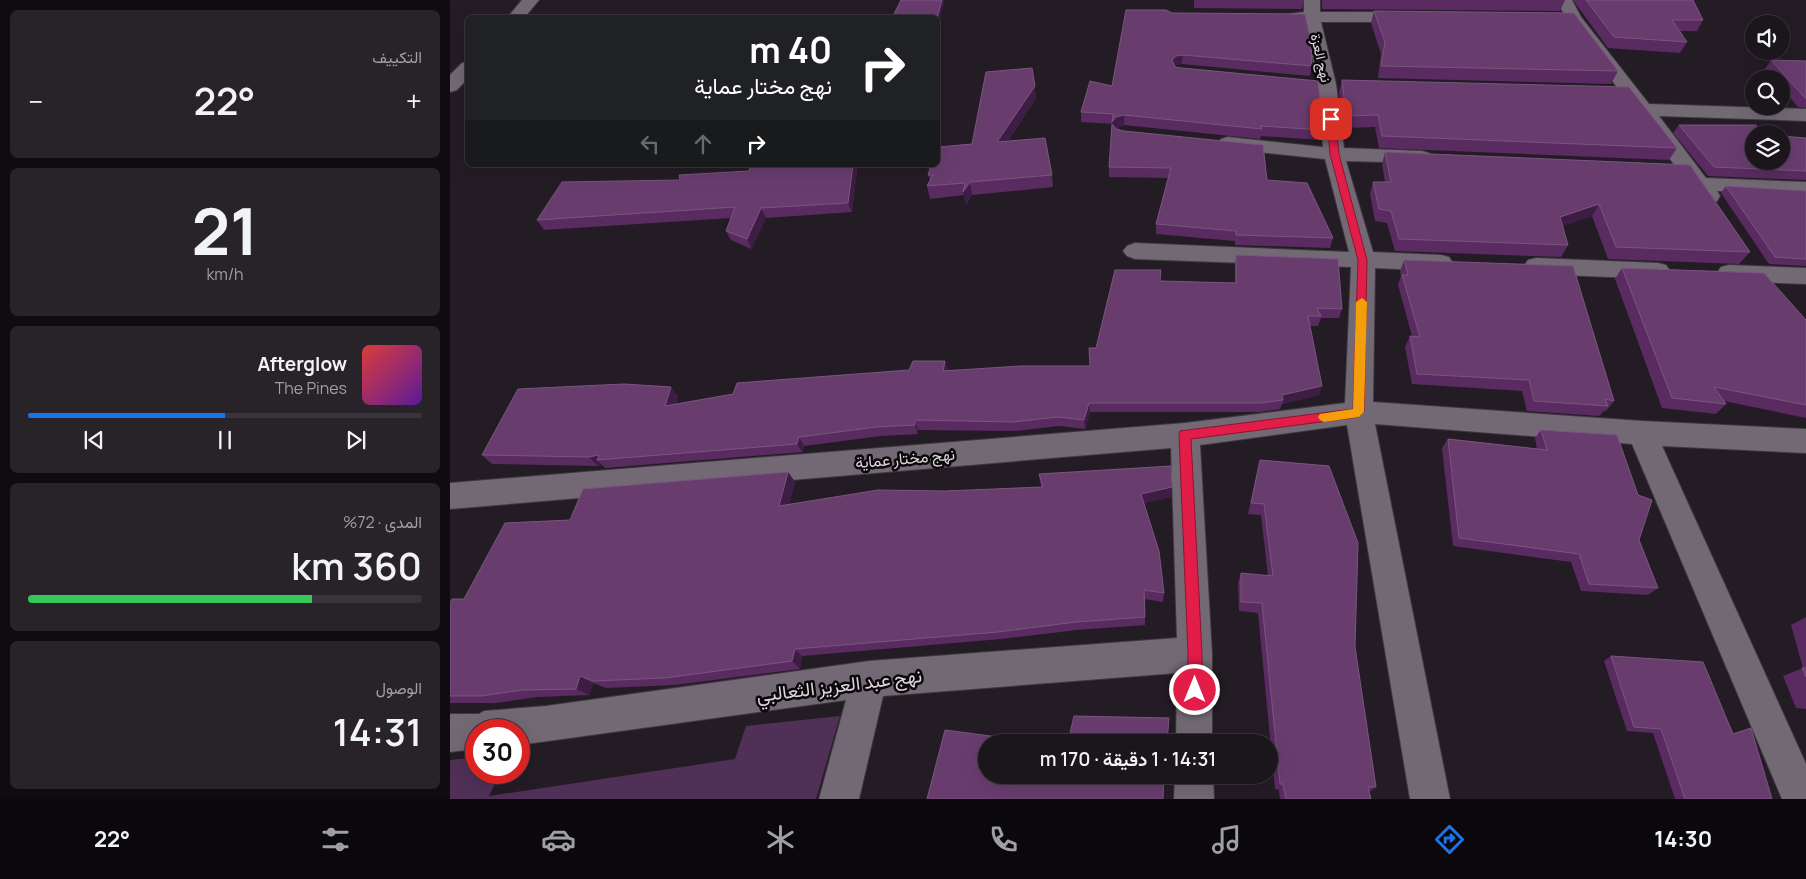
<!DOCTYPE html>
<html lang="ar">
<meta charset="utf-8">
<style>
body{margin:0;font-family:Manrope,Vazirmatn,sans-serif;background:#282229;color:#f1f3f6;direction:rtl;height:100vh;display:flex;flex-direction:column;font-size:19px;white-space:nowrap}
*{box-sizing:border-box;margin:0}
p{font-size:16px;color:#a09fa3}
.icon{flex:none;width:28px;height:28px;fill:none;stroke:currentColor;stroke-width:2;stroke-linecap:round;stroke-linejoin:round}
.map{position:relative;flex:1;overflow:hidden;direction:ltr}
.drawer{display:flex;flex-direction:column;gap:10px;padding:10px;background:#0f0c0f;width:450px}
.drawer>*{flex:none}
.top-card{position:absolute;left:15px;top:15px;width:475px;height:152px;border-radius:8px;box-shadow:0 5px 20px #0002,0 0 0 1px #39343b;direction:rtl;background:#202124;color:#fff;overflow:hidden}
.controls{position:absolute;left:1295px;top:15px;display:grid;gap:10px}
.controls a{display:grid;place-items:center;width:45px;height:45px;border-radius:50%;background:#1b151c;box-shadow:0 5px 20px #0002,0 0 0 1px #39343b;font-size:25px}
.speed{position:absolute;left:15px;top:719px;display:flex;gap:10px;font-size:25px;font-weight:700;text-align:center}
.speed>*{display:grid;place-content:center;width:65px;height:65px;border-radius:50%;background:#1b151c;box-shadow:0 5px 20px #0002,0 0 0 1px #39343b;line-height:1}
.speed .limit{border:8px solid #d22;background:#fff;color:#111}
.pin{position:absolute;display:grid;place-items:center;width:42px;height:42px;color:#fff;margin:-21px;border-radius:10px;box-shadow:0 2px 8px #0006}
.me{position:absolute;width:55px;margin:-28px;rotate:0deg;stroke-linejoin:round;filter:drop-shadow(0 0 4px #0008)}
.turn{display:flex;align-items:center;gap:18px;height:105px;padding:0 25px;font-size:22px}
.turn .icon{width:65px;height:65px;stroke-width:2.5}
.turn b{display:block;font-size:35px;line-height:42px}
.lanes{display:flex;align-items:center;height:48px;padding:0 25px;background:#0003;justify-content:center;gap:25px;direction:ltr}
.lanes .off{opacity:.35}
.big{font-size:38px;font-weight:600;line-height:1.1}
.drawer .card{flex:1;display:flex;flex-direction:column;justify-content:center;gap:8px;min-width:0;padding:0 18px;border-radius:8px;background:#282229}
.drawer .dial{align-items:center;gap:0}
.dial b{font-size:65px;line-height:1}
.song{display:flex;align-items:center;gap:15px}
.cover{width:60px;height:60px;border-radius:8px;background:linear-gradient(135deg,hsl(0 70% 55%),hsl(270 70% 35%))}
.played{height:5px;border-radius:2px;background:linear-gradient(90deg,#1a73e8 50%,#39343b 50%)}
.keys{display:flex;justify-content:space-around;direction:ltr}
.heat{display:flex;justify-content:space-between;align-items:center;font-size:28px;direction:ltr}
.charge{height:8px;border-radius:4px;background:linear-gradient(90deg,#34c759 72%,#39343b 0)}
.trip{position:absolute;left:528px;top:734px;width:300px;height:50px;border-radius:25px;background:#1b151c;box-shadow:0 5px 20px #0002,0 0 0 1px #39343b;font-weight:600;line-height:50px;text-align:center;direction:rtl}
.tab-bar{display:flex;height:80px;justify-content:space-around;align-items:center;background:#0b080b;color:#a09fa3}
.tab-bar .icon{width:35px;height:35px}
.tab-bar .active{color:#1a73e8}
.tab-bar b{font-size:22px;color:#f1f3f6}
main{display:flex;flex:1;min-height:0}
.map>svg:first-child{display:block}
.green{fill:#513057}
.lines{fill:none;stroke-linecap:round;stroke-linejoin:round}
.street-casing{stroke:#3f383f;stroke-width:2}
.street{fill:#726974;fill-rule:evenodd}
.wall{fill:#5a2b61}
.shaded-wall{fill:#3e1d44}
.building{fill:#683d6e;stroke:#7a5580}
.route{fill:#e11d48;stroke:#92132f}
.slow{fill:#f59e0b}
.labels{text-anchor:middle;stroke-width:5;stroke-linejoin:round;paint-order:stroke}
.far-street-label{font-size:14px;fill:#dcd6dc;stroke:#0b080b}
.street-label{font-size:16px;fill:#dcd6dc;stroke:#0b080b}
.near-street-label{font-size:19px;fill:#dcd6dc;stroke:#0b080b}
</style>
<main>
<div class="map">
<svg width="1356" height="799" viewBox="0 0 1356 799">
<rect width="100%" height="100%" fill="#241c25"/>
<path class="green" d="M390,716l-24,83h-366v-39l26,-3v15l24,1 -11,23 246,-37 11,-33z"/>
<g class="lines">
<g class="street-casing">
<path id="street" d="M72,0h17l-15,18h-17z
M854,0h16v12h91l6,2 2,3 -2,3 -6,2h-90l15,62 8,64 78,3 7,2 3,4 -3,4 -7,2 -76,-2 27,91 68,3 8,2 4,6 -4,6 -8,2 -66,-3 -2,134 269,19 164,8v24l-144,-7 144,318v35h-24l-150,-355 -257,-20 75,375h-40l-63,-374 -147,20 12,209v88h-36l1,-69 -294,23 -24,103h-40l27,-99 -327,45v-15h-43v19l-26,3v-38h29l5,-3 62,-5 323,-45 308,-23 -6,-190 -721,61v-26l735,-60 160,-20 6,-136 -216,-8 -8,-3 -4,-5 4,-5 8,-3 214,9 -24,-93 -97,-10 -7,-2 -3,-4 3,-4 7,-2 95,10 -5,-63 -13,-62 -17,-2 -2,-3 2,-3 16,-2z
M1106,0h16l9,17 68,87 157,5v12l-147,-5 47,62 100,4v14l-89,-5 3,5 -3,5 -8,2 -8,-2 -133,-180z
M18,62v16l-11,12 -7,2v-17l12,-12z
M1086,258l122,5 8,2 4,6 -4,6 -8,2 -122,-5 -8,-2 -4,-6 4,-6z
M1279,265l77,3v16l-77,-3 -8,-2 -4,-6 4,-6z
M725,775h38l1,24h-40z"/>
</g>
<use href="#street" class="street"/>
</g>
<path class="wall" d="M744,0h110l-2,9 -108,-1z
M872,0h243l-5,11 -238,-2z
M1123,0h120l10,20 -6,11h-17l7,11 -7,11 -72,-5z
M924,11l244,60 -7,13 -233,-6 3,-24 -10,-31z
M722,13l140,53 -2,10 -128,-12 -6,1 -1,1 148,64 -2,10 -60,-4 -1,3 -136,-14 -8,3 151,52 66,58 -3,10 -95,-3v-4l-79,-7v-10l12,-46 -59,-1v-10l4,-43 -32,-2v-10l31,-26z
M1321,60l35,1v47l-8,-1 -17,-20v-8h-7l-9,-10z
M892,80l335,68 -8,12 -290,-12 -4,-21 -32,1 -4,-36z
M586,98l-28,43 44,34 1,12 -81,8 -6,10 -2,-10 -34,4 -3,-13 3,-6 -2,-5z
M1229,125l75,9 52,4v42l-98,-4 -35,-43z
M935,152l305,13 60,87 -11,12 -131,-5 -16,-43 -30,10 6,19 -7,12 -166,-6 -8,-28 -12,-2 -5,-27 3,-12h12l-3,-18z
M301,165h105l1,4 -5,43 -86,6 -15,31 -20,-9 -5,-9 5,-13 -187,12 -7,-10 143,-40 69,-9z
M1276,186l80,5v75l-37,-2 -48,-71z
M786,255l106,54 -3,9h-18l-3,8h-9l10,69 -37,9 -2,5 -21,3h-169l-5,17 -26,-3 -44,5 -97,-1v4l-37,2 -77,10 -2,6 -197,16 -3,-3 -4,1 -106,-2 -10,-9 196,-59 -2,8 233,-34 36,-9 3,9 142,-4 6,-18 64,-67 75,2v-18z
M954,260l210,141 -8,10h-2l-5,5 -72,-5 -5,-20 -110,-7 -7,-37 5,-11h2l-14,-51 3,-9 -1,-5z
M1172,268l184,52v98l-82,-17 2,3 -10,10 -54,-6 -47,-129z
M1091,430l98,110 19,48 -10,7 -67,-4 -10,-29 -118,-16 -11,-98 6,-9 89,10 -2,-11z
M810,460l95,187 21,140 -7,5 2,7h-91l-1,-9 -4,-1 -17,-176 -19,-2 -1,-28 3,-10 27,3 -7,-61 -13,-1z
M338,472l7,10 -6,22 156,-13 96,-4 -2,-13 133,13 -1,10 -27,6 20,90 -1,9 -18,-3v26l-68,5 -76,9 -199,17 -2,13 -125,16 -69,3 -13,-5 -4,12 -52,2 -41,6h-46v-100l14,-4 106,-79z
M1356,617v92l-10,-1 -13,-32 20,-8 -12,-43z
M1161,656l122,78 39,65h-97l-22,-66 -26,-2 -23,-70z"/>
<path class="shaded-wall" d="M492,0h3l-7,26v-8h-1z
M733,55l-1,9 -6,1 -4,5v-10l4,-4z
M585,86l1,12 -37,56 -2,-12z
M674,115v10l-8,2 -3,5 -1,-10 4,-5z
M403,165h3l1,4 -5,43 -4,-9z
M520,182l2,13 -6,10 -3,-13z
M1149,204l-7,12 -39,13 7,-12z
M312,206l-1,2 5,10 -15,31 -4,-10z
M495,361l3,9 -5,1z
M872,386l-3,9 -37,9 1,-4 -1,-5z
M221,387l7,9 -5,19 -8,-9z
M639,403l1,9 -5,17 -1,-9z
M465,420l3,10v4l-3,-9z
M349,437l5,9 -2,6 -5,-8z
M149,455l-2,5 5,5 -4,1 -9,-9z
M338,472l7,10 -9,33 -7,-9z
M722,487l-1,10 -30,7v-10z
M345,649l7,7 -2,13 -8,-8z
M130,676l13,7 -4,12 -13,-6z"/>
<path class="building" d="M451,0h41l-5,18h-45z
M1136,0h107l10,20h-31l15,22 -73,-5z
M676,10h40l6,3 133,1 5,24 2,28 -129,-11 -7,1 -4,4 3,7 7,1 136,13 5,49 -62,-4 1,3 -138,-14 -8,2 -4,5 1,-8 -32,-2 9,-31 22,5z
M924,11l200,2 44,58 -237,-5 4,-24z
M1321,60l35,1v37h-1z
M582,68l3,18 -38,56 48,-4 7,37 -82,7 -7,10 2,-9 -38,3 6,-11h-5l3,-10h7v-18l34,-3 14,-72z
M892,80l287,7 48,61 -295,-12 -4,-21 -32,1z
M662,124l4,5 8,2 139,14 4,35 40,3 26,55 -97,-3v-4l-80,-7 15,-56 -62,-1z
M1229,125h77l4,9h-6v27h27v-25l25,2v33l-92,-4z
M935,152l305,13 60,87 -134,-5 -17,-43 -39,13 8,28 -169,-6 -8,-28 -12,-2 -6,-27h18z
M301,165h102l-5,38 -87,5 1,-2 -15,33 -21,-8 9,-24 -198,13 25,-38 118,-2 -1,-5 70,-4z
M1276,186l80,5v68l-31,-2z
M786,255l102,4 4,50 -25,-1 4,8h-13l14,70 -40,9 1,5 -22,3h-172l-5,17 -26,-3 -45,5 -98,-2v5l-38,2 -78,10 -2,7 -200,16 2,-5 -10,2 -107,-2 36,-66 106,-5 47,3 -6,19 68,-12 4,-11 172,-13 4,-9h32l-2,10 77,-5h70l-1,-18h7l19,-78h46l-1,11 76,2z
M954,260l169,6 41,135 -9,-2 3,7 -74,-5 -5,-21 -112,-6 -7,-38 10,1 -18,-62h6z
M1172,268l142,5 42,47v85l-92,-18 12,17 -54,-6z
M1091,430l76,5 21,60 14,5 -13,40 19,48 -69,-4 -10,-30 -120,-16 -11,-99 99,11z
M810,460l69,6 29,77 -3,104 21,140h-8l3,12h-85l-3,-15h-3l-18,-181 -21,-1v-29l32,3 -9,-72 -13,-1z
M721,466l1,21 -31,7 18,57 5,42 -20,-3 1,27 -69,5 -78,10 -203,17 -3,12 -127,17 -72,3 -13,-5 -4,13 -53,1 -42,6h-31v-93l2,-4h12l41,-76 65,-3 13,-31 205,-17 -9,34 99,-16 67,1 98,-4 -4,-13z
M1161,656l92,6 30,72 18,-6 21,71h-87l-24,-70 -27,-2z
M1352,668h4v9z
M624,716l95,2 -2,24h-99z
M495,730l91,12h-50v33h178l-1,24h-236z"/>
<path class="route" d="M881,116l4,3 4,35 28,106 -3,152 -5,5 -168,22 11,215v36l-2,5 -5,2 -5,-2 -3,-5 1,-36 -9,-219 1,-4 173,-22 5,-149 -28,-106 -3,-35z"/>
<path class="slow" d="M912,298l5,4 -3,110 -5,5 -35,5 -4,-2 -2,-3 2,-3 33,-5 3,-107z"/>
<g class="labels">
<g class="far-street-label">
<text transform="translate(871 58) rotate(77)" y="5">نهج العزة</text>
</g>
<g class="street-label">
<text transform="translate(455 458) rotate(-5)" y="6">نهج مختار عماية</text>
</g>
<g class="near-street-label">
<text transform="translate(389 685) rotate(-7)" y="7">نهج عبد العزيز الثعالبي</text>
</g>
</g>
</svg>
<div class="controls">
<a><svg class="icon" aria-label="sound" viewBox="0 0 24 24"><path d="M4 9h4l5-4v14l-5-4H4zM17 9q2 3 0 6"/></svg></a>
<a><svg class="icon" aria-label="search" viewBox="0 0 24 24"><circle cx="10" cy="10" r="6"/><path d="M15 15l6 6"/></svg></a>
<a><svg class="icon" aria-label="layers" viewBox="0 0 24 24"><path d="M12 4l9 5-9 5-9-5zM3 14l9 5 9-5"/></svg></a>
</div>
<div class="speed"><div class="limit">30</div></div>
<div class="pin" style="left:881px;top:119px;background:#d93025"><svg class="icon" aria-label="arrive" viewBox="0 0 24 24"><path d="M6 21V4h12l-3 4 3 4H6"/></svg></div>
<svg class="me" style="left:745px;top:690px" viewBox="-20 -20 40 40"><circle r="17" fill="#e11d48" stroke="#fff" stroke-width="3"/><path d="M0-11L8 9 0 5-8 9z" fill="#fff"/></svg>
<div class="trip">14:31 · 1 دقيقة · 170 m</div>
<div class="top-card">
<div class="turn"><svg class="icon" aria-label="right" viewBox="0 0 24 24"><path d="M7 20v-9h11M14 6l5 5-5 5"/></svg><div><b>40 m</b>نهج مختار عماية</div></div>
<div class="lanes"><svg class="icon off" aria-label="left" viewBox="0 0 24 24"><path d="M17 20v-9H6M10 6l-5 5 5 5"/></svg><svg class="icon off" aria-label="ahead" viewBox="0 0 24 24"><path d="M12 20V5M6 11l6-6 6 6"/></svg><svg class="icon" aria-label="right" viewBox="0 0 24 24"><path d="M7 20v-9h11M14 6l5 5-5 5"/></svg></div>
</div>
</div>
<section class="drawer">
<div class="card"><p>التكييف</p>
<div class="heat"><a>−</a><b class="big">22°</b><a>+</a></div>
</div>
<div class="card dial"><b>21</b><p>km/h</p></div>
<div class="card">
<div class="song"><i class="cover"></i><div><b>Afterglow</b><p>The Pines</p></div></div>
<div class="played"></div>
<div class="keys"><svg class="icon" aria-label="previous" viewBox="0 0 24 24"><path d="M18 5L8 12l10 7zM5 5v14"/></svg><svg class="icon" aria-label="pause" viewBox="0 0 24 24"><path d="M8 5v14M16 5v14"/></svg><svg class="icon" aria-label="next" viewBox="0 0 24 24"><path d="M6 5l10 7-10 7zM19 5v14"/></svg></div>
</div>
<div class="card"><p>المدى · 72%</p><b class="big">360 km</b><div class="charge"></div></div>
<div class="card"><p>الوصول</p><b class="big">14:31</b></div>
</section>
</main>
<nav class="tab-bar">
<b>14:30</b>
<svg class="icon active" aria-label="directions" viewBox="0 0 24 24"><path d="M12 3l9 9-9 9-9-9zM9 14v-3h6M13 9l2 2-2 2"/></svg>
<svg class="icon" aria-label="music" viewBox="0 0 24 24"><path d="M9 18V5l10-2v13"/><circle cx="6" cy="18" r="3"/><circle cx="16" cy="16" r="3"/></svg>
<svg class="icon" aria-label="phone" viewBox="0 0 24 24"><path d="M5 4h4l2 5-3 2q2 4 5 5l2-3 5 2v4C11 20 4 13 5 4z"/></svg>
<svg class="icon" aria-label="climate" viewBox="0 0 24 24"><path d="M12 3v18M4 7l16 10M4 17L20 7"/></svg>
<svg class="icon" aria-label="car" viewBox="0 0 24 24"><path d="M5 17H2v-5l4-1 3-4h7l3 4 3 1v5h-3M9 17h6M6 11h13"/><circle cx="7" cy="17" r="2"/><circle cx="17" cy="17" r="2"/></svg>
<svg class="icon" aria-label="filters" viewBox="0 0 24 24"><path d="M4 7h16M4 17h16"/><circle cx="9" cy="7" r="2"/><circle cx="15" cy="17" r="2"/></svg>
<b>22°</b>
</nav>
